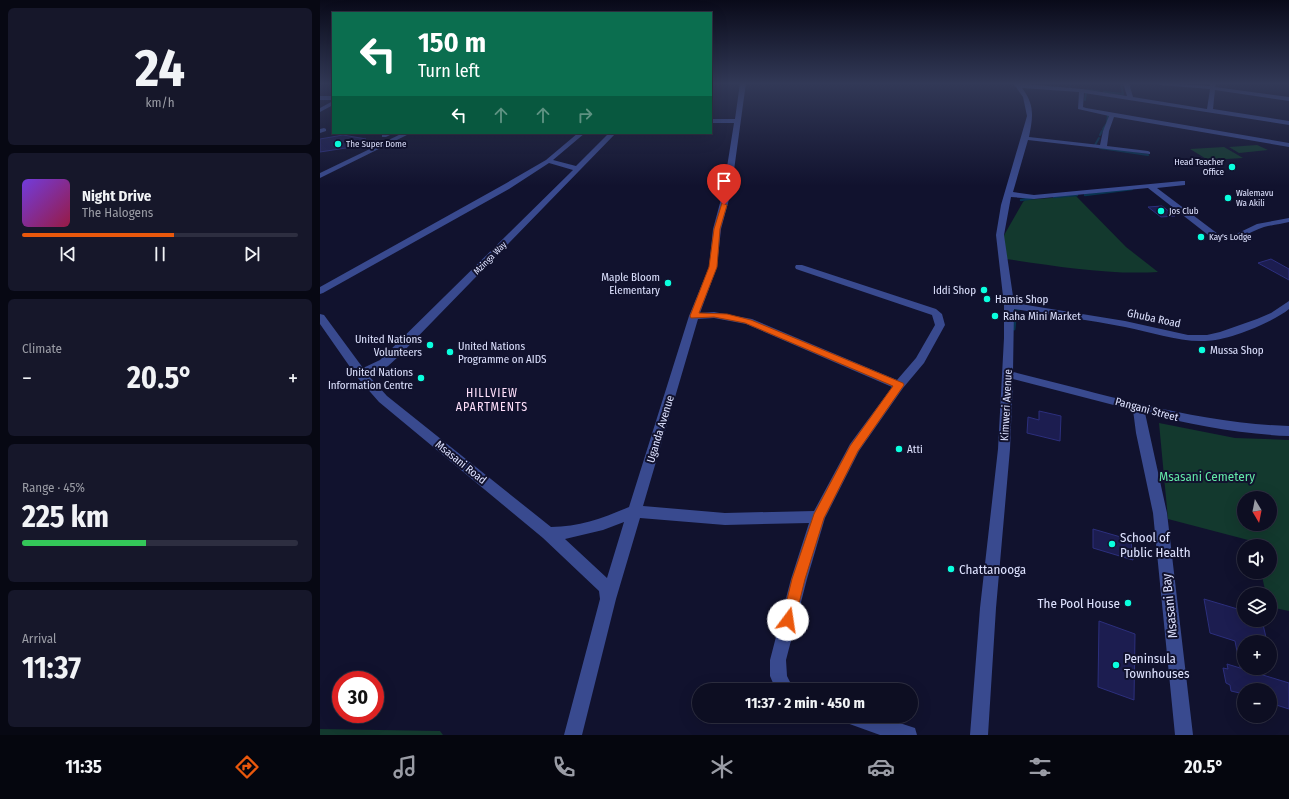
<!DOCTYPE html>
<meta charset="utf-8">
<style>
body{margin:0;font-family:"Fira Sans Condensed",sans-serif;background:#16172a;color:#f1f3f6;height:100vh;display:flex;flex-direction:column;font-size:15px;white-space:nowrap}
*{box-sizing:border-box;margin:0}
p{font-size:13px;color:#9a9ca5}
.icon{flex:none;width:22px;height:22px;fill:none;stroke:currentColor;stroke-width:2;stroke-linecap:round;stroke-linejoin:round}
.map{position:relative;flex:1;overflow:hidden}
.details{display:flex;flex-direction:column;gap:8px;padding:8px;background:#070813;width:320px}
.details>*{flex:none}
.banner{position:absolute;left:12px;top:12px;width:380px;height:122px;border-radius:0px;box-shadow:0 4px 16px #0002,0 0 0 1px #2d2e40;background:#0b6e4f;color:#fff;overflow:hidden}
.needle{width:26px;rotate:170deg}
.tools{position:absolute;left:917px;top:491px;display:grid;gap:8px}
.tools a{display:grid;place-items:center;width:40px;height:40px;border-radius:50%;background:#0d0e22;box-shadow:0 4px 16px #0002,0 0 0 1px #2d2e40;font-size:20px}
.speed{position:absolute;left:12px;top:671px;display:flex;gap:8px;font-size:20px;font-weight:700;text-align:center}
.speed>*{display:grid;place-content:center;width:52px;height:52px;border-radius:50%;background:#0d0e22;box-shadow:0 4px 16px #0002,0 0 0 1px #2d2e40;line-height:1}
.speed .limit{border:6px solid #d22;background:#fff;color:#111}
.pin{position:absolute;display:grid;place-items:center;width:34px;height:34px;color:#fff;margin:-41px -17px;border-radius:50% 50% 50% 0;rotate:-45deg;box-shadow:0 0 4px #0007}
.pin .icon{rotate:45deg}
.me{position:absolute;width:44px;margin:-22px;rotate:14deg;stroke-linejoin:round;filter:drop-shadow(0 0 3px #0008)}
.turn{display:flex;align-items:center;gap:14px;height:84px;padding:0 20px;font-size:18px}
.turn .icon{width:52px;height:52px;stroke-width:2.5}
.turn b{display:block;font-size:28px;line-height:34px}
.lanes{display:flex;align-items:center;height:38px;padding:0 20px;background:#0003;justify-content:center;gap:20px;direction:ltr}
.lanes .off{opacity:.35}
.big{font-size:30px;font-weight:700;line-height:1.1}
.details .widget{flex:1;display:flex;flex-direction:column;justify-content:center;gap:6px;min-width:0;padding:0 14px;border-radius:6px;background:#16172a}
.details .dial{align-items:center;gap:0}
.dial b{font-size:52px;line-height:1}
.song{display:flex;align-items:center;gap:12px}
.cover{width:48px;height:48px;border-radius:6px;background:linear-gradient(135deg,hsl(260 70% 55%),hsl(340 70% 35%))}
.played{height:4px;border-radius:2px;background:linear-gradient(90deg,#ea580c 55%,#2d2e40 55%)}
.keys{display:flex;justify-content:space-around;direction:ltr}
.heat{display:flex;justify-content:space-between;align-items:center;font-size:22px;direction:ltr}
.charge{height:6px;border-radius:3px;background:linear-gradient(90deg,#34c759 45%,#2d2e40 0)}
.trip{position:absolute;left:372px;top:683px;width:226px;height:40px;border-radius:20px;background:#0d0e22;box-shadow:0 4px 16px #0002,0 0 0 1px #2d2e40;font-weight:700;line-height:40px;text-align:center}
.tabs{display:flex;height:64px;justify-content:space-around;align-items:center;background:#05060e;color:#9a9ca5}
.tabs .icon{width:28px;height:28px}
.tabs .active{color:#ea580c}
.tabs b{font-size:18px;color:#f1f3f6}
main{display:flex;flex:1;min-height:0}
.map>svg:first-child{display:block}
.green{fill:#13392e;fill-rule:evenodd}
.lines{fill:none;stroke-linecap:round;stroke-linejoin:round}
.stream-far2{stroke:#08334f;stroke-width:2}
.stream-far1{stroke:#08334f;stroke-width:2.5}
.stream{stroke:#08334f;stroke-width:3}
.building{fill:#1c1d50;stroke:#2c2f7d}
.minor{fill:#394a8f;fill-rule:evenodd}
.route{fill:#ea580c;stroke:#983908}
.poi-dot{fill:#0affde;stroke:#11122e;stroke-width:1.5}
.labels{text-anchor:middle;stroke-width:4;stroke-linejoin:round;paint-order:stroke}
.far-poi-label{font-size:9px;fill:#dee2ff;stroke:#11122e;text-anchor:start}
.far-street-label{font-size:9px;fill:#dee2ff;stroke:#11122e}
.poi-label{font-size:11px;fill:#dee2ff;stroke:#11122e;text-anchor:start}
.street-label{font-size:11px;fill:#dee2ff;stroke:#11122e}
.neighbourhood-label{font-size:12px;letter-spacing:1px;fill:#ffe0fb;stroke:#11122e}
.near-park-label{font-size:13px;fill:#62e7a6;stroke:#11122e}
.near-poi-label{font-size:13px;fill:#dee2ff;stroke:#11122e;text-anchor:start}
.near-street-label{font-size:13px;fill:#dee2ff;stroke:#11122e}
</style>
<main>
<section class="details">
<div class="widget dial"><b>24</b><p>km/h</p></div>
<div class="widget">
<div class="song"><i class="cover"></i><div><b>Night Drive</b><p>The Halogens</p></div></div>
<div class="played"></div>
<div class="keys"><svg class="icon" aria-label="previous" viewBox="0 0 24 24"><path d="M18 5L8 12l10 7zM5 5v14"/></svg><svg class="icon" aria-label="pause" viewBox="0 0 24 24"><path d="M8 5v14M16 5v14"/></svg><svg class="icon" aria-label="next" viewBox="0 0 24 24"><path d="M6 5l10 7-10 7zM19 5v14"/></svg></div>
</div>
<div class="widget"><p>Climate</p>
<div class="heat"><a>−</a><b class="big">20.5°</b><a>+</a></div>
</div>
<div class="widget"><p>Range · 45%</p><b class="big">225 km</b><div class="charge"></div></div>
<div class="widget"><p>Arrival</p><b class="big">11:37</b></div>
</section>
<div class="map">
<svg width="969" height="735" viewBox="0 0 969 735">
<rect width="100%" height="100%" fill="#11122e"/>
<path class="green" d="M937,145l11,5 -29,3 -10,-6z
M904,147l19,11 -35,2 -18,-11z
M756,196l50,51 32,25c-50,3 -102,-6 -152,-13l-3,-22 20,-35 2,-2z
M839,423l76,15 54,2v171l-19,-4v-13h-4l-5,-22h9v-26h-16l-2,-5 -84,-22zM924,498h26v26h-26z
M0,729l120,2 3,4h-123z"/>
<g class="lines">
<path class="stream-far2" d="M750,87l1,-4
M768,90l11,1
M784,92l19,2 -2,-10
M765,100l1,-8h3
M783,129l4,-6 1,-8
M780,135l2,-4
M775,145l4,-7
M780,148l48,7"/>
<path class="stream-far1" d="M765,195l47,-6
M734,197l23,-2
M701,200l13,-2"/>
<path class="stream" d="M694,329l2,-20h3"/>
</g>
<path class="building" d="M23,135l23,4 -20,9 -26,4v-13z
M842,206l13,10 -14,1 -13,-10z
M951,259l18,10v11l-31,-17z
M719,411l22,5 -1,25 -33,-8 1,-16 11,3z
M773,529l38,11 2,20 -40,-12z
M884,599l37,11 3,1v9h18l5,22h-23v25h-4l-5,-26 -25,-8z
M779,621l36,13 -1,66 -36,-13z
M907,664l62,19v26l-19,-6v-13h-26v4l-13,-3 -1,-6 -4,-2 -3,-15 5,1z"/>
<g class="lines">
<path class="minor" d="M420,83h6l-15,109 -10,37 -4,38 -17,46 14,-1 38,7 145,61 19,-22 19,-33 -3,-10 -136,-46 -1,-2 1,-2h6l134,44 6,5 3,11 -21,38 -21,25 -44,63 -34,67 -18,61 -21,81 1,16 7,14h-18l-6,-14v-16l21,-81 18,-56 -84,2 -85,-7 -24,81 -34,136h-18l36,-136 -1,-8 -56,-53 -164,-136 -22,-25 -37,-53v-10l4,1 39,53 17,-8 193,-190 -24,-7 -40,26 -186,104 -3,1v-7l183,-102 43,-25 32,-27h7l-32,27 23,6 33,-33h7l-218,224 -10,9 -20,9 19,21 164,131c28,0 52,-9 78,-20l60,-191 20,-49 4,-38 10,-37 11,-69h-23v-4h24zM394,318l32,6 146,63 -42,57 -36,67 -89,2 -82,-7 55,-187zM304,522l-17,56 -42,-39 38,-9z
M693,83l69,6 45,7 -4,-13h6l4,14 74,12 3,-20 -50,-4 -3,-2 53,3v-3h6l-1,4 74,10v4l-74,-11 -2,19 76,12v4l-205,-32 -1,14 3,1 203,35v4l-175,-30 -5,14 -2,15 41,5 2,1v2l-122,-14 -15,52 21,3 148,-14h3v4l-28,3 61,46 4,2h10l25,-12 32,-6v4c-8,2 -17,3 -25,5 -19,7 -32,18 -52,11l-64,-50 -114,11 -23,-2 -7,38 10,68 111,18 63,14h19l13,-3 37,-13 14,-6 18,-12v8c-17,14 -62,32 -84,32 -27,1 -54,-9 -80,-14 -37,-7 -74,-12 -111,-18l-1,63c91,22 182,51 276,54v10c-49,-2 -97,-11 -144,-23l22,100 26,222h-18l-22,-222 -17,-80 -3,-23 -120,-31 -3,70 -14,159 -8,127h-18l10,-127 18,-159 6,-111v-33l-8,-70 5,-30 26,-89 -4,-19zM702,88l57,4 -1,17 31,7 -6,15 -3,14 -71,-8c4,-20 6,-32 -7,-49z
M0,96h13v4h-13z
M13,101v4l-13,7v-4z
M4,128l2,1v2l-6,2v-4z
M66,133h8l-8,4h-4v-2z
M83,133h8l-91,45v-5z
M521,716h37l37,12 2,7h-37l-36,-13z"/>
</g>
<linearGradient id="sky" x2="0" y2="1"><stop stop-color="#090a19"/><stop offset="0.45" stop-color="#323957"/><stop offset="1" stop-color="#323957" stop-opacity="0"/></linearGradient>
<rect width="969" height="186" fill="url(#sky)"/>
<path class="route" d="M402,203l5,2 -7,24 -3,38 -18,46 28,1 24,6 152,63 1,2 -46,66 -34,67 -19,61 -10,41 -2,4 -5,2 -4,-2 -2,-4 10,-41 22,-65 36,-68 43,-60 -148,-63 -31,-6 -23,1 -1,-2 19,-49 5,-38z"/>
<g class="poi-dot">
<circle cx="18" cy="144" r="4"/>
<circle cx="912" cy="167" r="4"/>
<circle cx="908" cy="198" r="4"/>
<circle cx="841" cy="211" r="4"/>
<circle cx="881" cy="237" r="4"/>
<circle cx="348" cy="283" r="4"/>
<circle cx="664" cy="290" r="4"/>
<circle cx="667" cy="299" r="4"/>
<circle cx="675" cy="316" r="4"/>
<circle cx="110" cy="345" r="4"/>
<circle cx="882" cy="350" r="4"/>
<circle cx="130" cy="352" r="4"/>
<circle cx="101" cy="378" r="4"/>
<circle cx="579" cy="449" r="4"/>
<circle cx="792" cy="544" r="4"/>
<circle cx="631" cy="569" r="4"/>
<circle cx="808" cy="603" r="4"/>
<circle cx="796" cy="665" r="4"/>
</g>
<g class="labels">
<g class="far-poi-label">
<text x="26" y="147">The Super Dome</text>
<text x="904" y="165" text-anchor="end">Head Teacher<tspan x="904" dy="10">Office</tspan></text>
<text x="916" y="196">Walemavu<tspan x="916" dy="10">Wa Akili</tspan></text>
<text x="849" y="214">Jos Club</text>
<text x="889" y="240">Kay's Lodge</text>
</g>
<g class="far-street-label">
<text transform="translate(170 258) rotate(-45)" y="3">Mzinga Way</text>
</g>
<g class="poi-label">
<text x="340" y="281" text-anchor="end">Maple Bloom<tspan x="340" dy="13">Elementary</tspan></text>
<text x="656" y="294" text-anchor="end">Iddi Shop</text>
<text x="675" y="303">Hamis Shop</text>
<text x="683" y="320">Raha Mini Market</text>
<text x="102" y="343" text-anchor="end">United Nations<tspan x="102" dy="13">Volunteers</tspan></text>
<text x="138" y="350">United Nations<tspan x="138" dy="13">Programme on AIDS</tspan></text>
<text x="890" y="354">Mussa Shop</text>
<text x="93" y="376" text-anchor="end">United Nations<tspan x="93" dy="13">Information Centre</tspan></text>
<text x="587" y="453">Atti</text>
</g>
<g class="street-label">
<text transform="translate(834 318) rotate(12)" y="4">Ghuba Road</text>
<text transform="translate(686 405) rotate(-87)" y="4">Kimweri Avenue</text>
<text transform="translate(827 409) rotate(15)" y="4">Pangani Street</text>
<text transform="translate(340 429) rotate(-73)" y="4">Uganda Avenue</text>
<text transform="translate(141 462) rotate(39)" y="4">Msasani Road</text>
</g>
<g class="neighbourhood-label">
<text x="172" y="397">HILLVIEW<tspan x="172" dy="14">APARTMENTS</tspan></text>
</g>
<g class="near-park-label">
<text x="887" y="481">Msasani Cemetery</text>
</g>
<g class="near-poi-label">
<text x="800" y="542">School of<tspan x="800" dy="15">Public Health</tspan></text>
<text x="639" y="574">Chattanooga</text>
<text x="800" y="608" text-anchor="end">The Pool House</text>
<text x="804" y="663">Peninsula<tspan x="804" dy="15">Townhouses</tspan></text>
</g>
<g class="near-street-label">
<text transform="translate(849 606) rotate(-96)" y="5">Msasani Bay</text>
</g>
</g>
</svg>
<div class="tools">
<a><svg class="needle" viewBox="-14 -14 28 28"><path d="M0-13l5 13h-10z" fill="#e53935"/><path d="M0 13l5-13h-10z" fill="#9a9ca5"/></svg></a>
<a><svg class="icon" aria-label="sound" viewBox="0 0 24 24"><path d="M4 9h4l5-4v14l-5-4H4zM17 9q2 3 0 6"/></svg></a>
<a><svg class="icon" aria-label="layers" viewBox="0 0 24 24"><path d="M12 4l9 5-9 5-9-5zM3 14l9 5 9-5"/></svg></a>
<a>+</a>
<a>−</a>
</div>
<div class="speed"><div class="limit">30</div></div>
<div class="pin" style="left:404px;top:205px;background:#d93025"><svg class="icon" aria-label="arrive" viewBox="0 0 24 24"><path d="M6 21V4h12l-3 4 3 4H6"/></svg></div>
<svg class="me" style="left:468px;top:620px" viewBox="-20 -20 40 40"><circle r="19" fill="#fff"/><path d="M0-13L10 11 0 6-10 11z" fill="#ea580c"/></svg>
<div class="trip">11:37 · 2 min · 450 m</div>
<div class="banner">
<div class="turn"><svg class="icon" aria-label="left" viewBox="0 0 24 24"><path d="M17 20v-9H6M10 6l-5 5 5 5"/></svg><div><b>150 m</b>Turn left</div></div>
<div class="lanes"><svg class="icon" aria-label="left" viewBox="0 0 24 24"><path d="M17 20v-9H6M10 6l-5 5 5 5"/></svg><svg class="icon off" aria-label="ahead" viewBox="0 0 24 24"><path d="M12 20V5M6 11l6-6 6 6"/></svg><svg class="icon off" aria-label="ahead" viewBox="0 0 24 24"><path d="M12 20V5M6 11l6-6 6 6"/></svg><svg class="icon off" aria-label="right" viewBox="0 0 24 24"><path d="M7 20v-9h11M14 6l5 5-5 5"/></svg></div>
</div>
</div>
</main>
<nav class="tabs">
<b>11:35</b>
<svg class="icon active" aria-label="directions" viewBox="0 0 24 24"><path d="M12 3l9 9-9 9-9-9zM9 14v-3h6M13 9l2 2-2 2"/></svg>
<svg class="icon" aria-label="music" viewBox="0 0 24 24"><path d="M9 18V5l10-2v13"/><circle cx="6" cy="18" r="3"/><circle cx="16" cy="16" r="3"/></svg>
<svg class="icon" aria-label="phone" viewBox="0 0 24 24"><path d="M5 4h4l2 5-3 2q2 4 5 5l2-3 5 2v4C11 20 4 13 5 4z"/></svg>
<svg class="icon" aria-label="climate" viewBox="0 0 24 24"><path d="M12 3v18M4 7l16 10M4 17L20 7"/></svg>
<svg class="icon" aria-label="car" viewBox="0 0 24 24"><path d="M5 17H2v-5l4-1 3-4h7l3 4 3 1v5h-3M9 17h6M6 11h13"/><circle cx="7" cy="17" r="2"/><circle cx="17" cy="17" r="2"/></svg>
<svg class="icon" aria-label="filters" viewBox="0 0 24 24"><path d="M4 7h16M4 17h16"/><circle cx="9" cy="7" r="2"/><circle cx="15" cy="17" r="2"/></svg>
<b>20.5°</b>
</nav>
